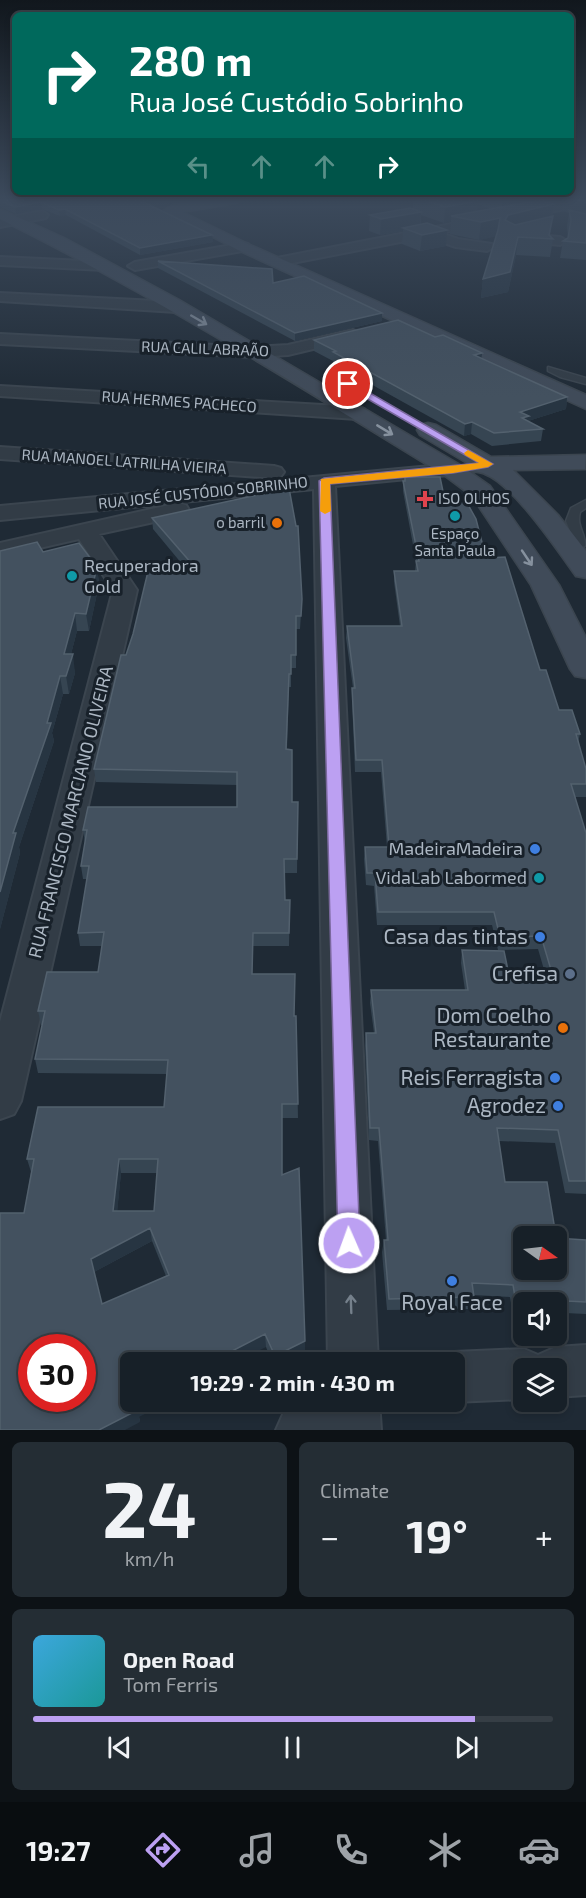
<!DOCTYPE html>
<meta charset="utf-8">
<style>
body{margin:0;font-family:"Exo 2",sans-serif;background:#242d34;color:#f1f3f6;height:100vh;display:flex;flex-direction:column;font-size:22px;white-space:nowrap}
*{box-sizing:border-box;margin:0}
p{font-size:20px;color:#9ea3a8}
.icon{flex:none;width:33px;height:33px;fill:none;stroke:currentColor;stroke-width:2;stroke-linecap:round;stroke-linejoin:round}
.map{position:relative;height:1430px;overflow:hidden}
.drawer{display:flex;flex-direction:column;gap:12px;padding:12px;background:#0d1216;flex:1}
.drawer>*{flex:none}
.guide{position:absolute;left:12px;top:12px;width:562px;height:183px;border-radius:9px;box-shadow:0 3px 9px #0003,0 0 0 2px #363e45;background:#00695c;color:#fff;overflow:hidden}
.needle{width:39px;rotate:104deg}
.buttons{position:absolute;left:513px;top:1226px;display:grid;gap:12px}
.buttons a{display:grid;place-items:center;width:54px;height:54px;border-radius:9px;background:#172028;box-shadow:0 3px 9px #0003,0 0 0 2px #363e45;font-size:30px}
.speed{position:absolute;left:18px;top:1334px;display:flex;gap:12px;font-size:30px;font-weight:700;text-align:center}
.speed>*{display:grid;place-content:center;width:78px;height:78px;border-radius:50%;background:#172028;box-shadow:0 3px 9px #0003,0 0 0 2px #363e45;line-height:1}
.speed .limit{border:9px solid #d22;background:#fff;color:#111}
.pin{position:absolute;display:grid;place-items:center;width:51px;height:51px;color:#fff;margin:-26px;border:3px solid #fff;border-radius:50%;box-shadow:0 2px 6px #0007}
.me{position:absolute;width:66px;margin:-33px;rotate:358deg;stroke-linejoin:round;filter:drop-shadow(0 0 4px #0008)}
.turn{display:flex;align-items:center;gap:21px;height:126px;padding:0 18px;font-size:27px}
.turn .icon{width:78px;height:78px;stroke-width:2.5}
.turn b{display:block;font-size:42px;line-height:51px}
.lanes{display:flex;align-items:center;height:57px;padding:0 18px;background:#0003;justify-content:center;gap:30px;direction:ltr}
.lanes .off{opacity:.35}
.big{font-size:45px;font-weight:700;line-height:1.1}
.drawer .card{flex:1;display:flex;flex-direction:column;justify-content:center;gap:9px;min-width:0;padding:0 21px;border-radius:9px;background:#242d34}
.drawer .dial{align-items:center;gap:0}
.dial b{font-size:78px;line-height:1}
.song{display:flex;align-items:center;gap:18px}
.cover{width:72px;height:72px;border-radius:9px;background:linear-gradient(135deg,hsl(200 70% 55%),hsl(180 70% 35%))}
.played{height:6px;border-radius:3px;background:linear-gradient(90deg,#bca0f2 85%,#363e45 85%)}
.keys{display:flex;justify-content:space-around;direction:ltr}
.heat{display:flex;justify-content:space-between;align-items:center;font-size:33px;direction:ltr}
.drawer .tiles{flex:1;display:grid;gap:12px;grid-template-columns:1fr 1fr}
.card:last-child{grid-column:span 2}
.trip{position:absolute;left:120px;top:1352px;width:345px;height:60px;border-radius:9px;background:#172028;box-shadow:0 3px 9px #0003,0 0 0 2px #363e45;font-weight:700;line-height:60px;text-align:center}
.menu{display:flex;height:96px;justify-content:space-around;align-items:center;background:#090d10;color:#9ea3a8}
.menu .icon{width:42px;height:42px}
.menu .active{color:#bca0f2}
.menu b{font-size:27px;color:#f1f3f6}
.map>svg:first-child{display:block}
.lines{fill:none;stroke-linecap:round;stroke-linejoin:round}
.lane-casing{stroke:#3b454f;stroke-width:3}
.street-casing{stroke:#3b454f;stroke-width:4}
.secondary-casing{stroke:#3b454f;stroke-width:3}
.lane{fill:#323c46;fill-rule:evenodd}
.street{fill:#323c46;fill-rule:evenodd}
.secondary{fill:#404b59;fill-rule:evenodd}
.wall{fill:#364552;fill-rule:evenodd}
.shaded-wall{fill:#273542}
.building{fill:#43515f;stroke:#53616e;stroke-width:1.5;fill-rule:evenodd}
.oneway{stroke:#86919e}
.oneway2{stroke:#75808b}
.route{fill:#bca0f2;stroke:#7a689d;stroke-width:1.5}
.slow{fill:#f59e0b}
.health-dot{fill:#e0444e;stroke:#18212a;stroke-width:2}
.culture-dot{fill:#0f9aa8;stroke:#18212a;stroke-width:2}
.food-dot{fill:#e8710a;stroke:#18212a;stroke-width:2}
.shop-dot{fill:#3f7fe0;stroke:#18212a;stroke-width:2}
.service-dot{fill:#5c6f8a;stroke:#18212a;stroke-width:2}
.labels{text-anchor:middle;stroke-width:6;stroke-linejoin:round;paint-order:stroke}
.far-street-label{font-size:15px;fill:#acb7c3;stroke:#18212a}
.far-poi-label{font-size:15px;fill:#acb7c3;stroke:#18212a;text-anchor:start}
.poi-label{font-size:18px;fill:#acb7c3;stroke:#18212a;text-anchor:end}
.street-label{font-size:18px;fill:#acb7c3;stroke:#18212a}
.near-poi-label{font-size:21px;fill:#acb7c3;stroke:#18212a;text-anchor:end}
</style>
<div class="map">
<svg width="586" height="1430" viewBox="0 0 586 1430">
<rect width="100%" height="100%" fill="#1f2a35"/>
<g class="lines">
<g class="lane-casing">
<path id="lane" d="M548,367l38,11v6l-26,-7 -12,-6z
M586,500v8l-6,4c-4,15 6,21 5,34l-4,1 -6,-4 -9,-22 5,-13z"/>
</g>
<g class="street-casing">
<path id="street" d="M579,199h7v6l-145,28 17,6 34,5 2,3 -7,4 -31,-4 -30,-10 -149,29 -7,-4 7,-4z
M42,211l6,4 -2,3 -46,9v-8z
M514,233l46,4 7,4 -7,4 -51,-5 -2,-3 2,-3z
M243,243l5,1 2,3 -2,3 -113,20 -7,-4 7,-4z
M0,257l105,5 7,4 -7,4 -105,-5z
M0,293l176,9 8,5 -8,5 -176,-11z
M353,330l8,5 -2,3 -71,17 -34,2 -254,-13v-10l254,13 34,-2z
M0,386l357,21 7,2 2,4 -2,4 -7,2 -357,-23z
M0,447l274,19 7,2 3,4 -3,4 -7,2 -274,-19z
M452,464l7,2 3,4 -3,4 -124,12 43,876h-50l-14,-873 -314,31v-14z
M178,503l8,2 3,5 -3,5 -87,19 38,56 -116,511 -7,13 -14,5v-97l113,-432 -34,-51 -79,18v-14z
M586,1345v50l-30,2v-29h-32v31l-70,3 -2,-1h2v-39h-19l1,-3 18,-7 70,-3 14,6 18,-8z
M379,1401l2,29h-105l8,-18 18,-11z"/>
</g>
<g class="secondary-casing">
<path id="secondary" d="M211,199h32l-7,4 -54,9 66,32 338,151v14l-348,-159 -75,-39 10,-6z
M0,209l64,29 115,62 281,165 30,21 69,99 27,53v40l-11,-2 -5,-7 -39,-84 -59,-89 -28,-21c-146,-90 -291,-180 -444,-256z
M428,423l8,2 55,32 95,-2 -1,14 -72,1 45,45 28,36v27l-10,-2c-18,-25 -63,-92 -91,-102 -3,-2 -9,-2 -13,-3l-3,-7 -49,-29 -3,-5 3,-5z"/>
</g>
<use href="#lane" class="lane"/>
<use href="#street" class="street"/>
<use href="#secondary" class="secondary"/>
</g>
<path class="wall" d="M0,199h197l-46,7 61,29 1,7 -73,13 -74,-40 -6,1 -18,-7 -26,5 -16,-7z
M413,199h173v61l-26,-2 3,-17 5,-3 -1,-12 2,-13 -7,-2 2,-10 -13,2 3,1 -4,32 3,3 -3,18 -34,-2 -8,37 -27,6 2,-19 13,-43 -17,4 -29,-6 1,-13 -7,2 -23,-8v9l25,22 -26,5 -18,-7 1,-13 -23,4 -11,-4 1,-16 43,-6zM477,204l15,5 -15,3z
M158,261l115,22 109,30v8l-87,20 -137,-73z
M435,337l47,16 -1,5 86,39 -1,12 -38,12 15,8 -2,12 -49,5 -21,-12 -7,2 -131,-73v-2l-19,-10v-11z
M405,477l40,24 41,57 73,152 21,24 -2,9 8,26v28h-11l11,36v361l-21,-1 -10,-50 -56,-2 6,41 19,87 62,-29v74l-21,-1 -1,2h-8v-13h-32v13h-11l-3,-18 -37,-2 -2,14 -84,1 -5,-58 2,-12h2l-8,-99 -9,-1 -4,-94 1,-13h8l-4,-30 1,-13h94l-4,-27 1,-13 48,30h37l-9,-31 -40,1 -6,-25h-115l-3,-39 -8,-1 -2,-26 1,-12h22l-6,-75h-26l-3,-72 1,-12 -7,-50 1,-12h53l-6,-44v-11h21l1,-10 -13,-70v-10h2z
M152,518l150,81 -2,30h-4v39h-5v19h-2l-2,62 5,53h6l-1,71h-12v27h5l-1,46h-36l-1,28 43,42h1l2,102h-16v57l23,166v12l-17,9h-16l-6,-15 -136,15 10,60 -116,-209 7,-41 -4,-13 137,-52 3,-33 -129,-1 -3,-14 7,-34h-1l-3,-14 60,-39 4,-26h-22l-2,-13 9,-54h-4l-2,-13 4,-23 -2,-13 154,-23v-22l-141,-3 -2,-13 32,-114 56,-91 -29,-35zM121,1173h36l-3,38h-37zM152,1241l14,35 -64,28 -8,-32z
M0,551l43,1 54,15 2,17 -10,47h-12l-6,23 4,19 -6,21h-6l-11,39 2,8 -35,106 1,6 -20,76z"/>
<path class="shaded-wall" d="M154,199h43l-56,8v-6z
M503,199h61v2l-63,11z
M478,201l-2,15h-25v5l-7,2 1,-16z
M41,202l1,7 -26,5 -1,-7z
M554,204l-3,17 -45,11 -1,-12 3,-5z
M65,209l1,6 -6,1 -1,-6z
M421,212l-1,15 -17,1v3l-23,4 1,-16z
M500,218l-2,18 -19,4 2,-18z
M447,230l-1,16 -26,5 2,-16z
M212,235l1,7 -73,13v-7z
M518,237l-2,18 -8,37 -27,6 2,-19z
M382,313v8l-87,20v-8z
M482,353l-1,11 -7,-9z
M567,397l-1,12 -38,12 -1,8 -7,-17z
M472,422l-1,12 -7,2 1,-12z
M97,567l2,17 -10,47 -3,-17z
M75,613l2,18 -11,42 -2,-19z
M73,654l2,19 -6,21 -3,-18z
M60,676l3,18 -11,39 2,8 -35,106 1,6 -20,76v-37l13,-59z
M119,1159l2,14 -5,52 -3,-14z
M150,1228l2,13 -58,31 -3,-13z
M265,1334l1,13 -30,15h-25z
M305,1341v12l-17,9h-13v-6z
M145,1401h25l-31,16 1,5 -15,8h-26l37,-24z"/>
<path class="building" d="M0,199h154l-13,2 71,34 -72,13 -75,-39 -6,1 -18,-8 -26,5 -15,-6z
M420,199h50l8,2 -33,6z
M574,199h12v3z
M541,200l13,4 -46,11 -3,5 10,5 38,-9 -4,19 4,4 -35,-2 -8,35 -27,7 15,-49 2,-12 -19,4 -30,-6z
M410,208l11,4 -40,7 -11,-4z
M569,210l17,4v29l-23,-2 5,-3 3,-18z
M427,223l20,7 -25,5 -19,-7z
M158,261l114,8 1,14 31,-7 78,37 -87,20z
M398,320l37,17 8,-2 39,18 -8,2 93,42 -47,15 9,4 -7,2 21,11 -49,4 -22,-11 -7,2 -132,-72 3,-1 -22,-11z
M405,477h35l5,24h21l10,18 10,39 19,-1 35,113h6l13,40h13l8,24h-4l10,35v15h-15l15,49v348h-17l-11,-51 -61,-2 8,54h42l9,54h-32v33h32v-31l30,2v62l-19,-1 1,2h-12v-1h-32v1h-8l-3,-18 -41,-2 2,14 -85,2 -5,-59h4l-9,-112h-9l-4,-95h10l-5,-43h97l-6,-40 42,1 6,29h44l-13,-44 -41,1 -6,-25h-116l-3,-39h-8l-2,-26h24l-7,-87h-26l-4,-72h3l-8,-62h55l-8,-55h24l-2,-10h3l-16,-80h2z
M289,488l7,38h2l4,73 -1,17h-5v39h-5v19h-2l-3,75 6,1v52h6l-1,57h-13l1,41h5l-1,33h-36l-1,41h43l-1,42h2l2,88h-16v71l17,-7 6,173 -30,15 -10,-22 -54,28h-81v39h15l-9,5 2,4 -39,20h-99v-217h24l10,-54h-7l11,-52h126l4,-47 -133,-1 10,-48h-7l9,-39h51l6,-40 -26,1 11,-67h-8l6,-36h-4l5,-23h149v-35l-143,-3 27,-114h5l7,-21 17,-71 42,1 -40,-46zM119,1159h39l-4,52h-41zM150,1228l19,47 -67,29 -11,-45zM32,1347h50v51h-50z
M37,542l6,10 36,-9 18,24 -11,47 -11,-1 -11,41h9l-7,22h-6l-13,47h4l-38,110h3l-16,59v-341z"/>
<defs><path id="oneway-shaft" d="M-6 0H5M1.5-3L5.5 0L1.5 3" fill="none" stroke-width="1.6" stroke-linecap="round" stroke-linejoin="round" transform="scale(1.5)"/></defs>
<g class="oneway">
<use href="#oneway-shaft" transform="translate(199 320) rotate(30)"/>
<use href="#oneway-shaft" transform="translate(385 430) rotate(31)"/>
<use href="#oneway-shaft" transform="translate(527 558) rotate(56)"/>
</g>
<use class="oneway2" href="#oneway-shaft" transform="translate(351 1304) rotate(-92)"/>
<linearGradient id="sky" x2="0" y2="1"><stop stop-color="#11171d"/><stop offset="0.5" stop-color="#3c4a5c"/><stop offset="1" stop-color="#3c4a5c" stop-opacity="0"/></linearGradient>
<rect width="586" height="399" fill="url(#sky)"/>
<path class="route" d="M345,382h6l142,82 -5,3 -35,6 -123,11 30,759 -4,8 -7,3 -8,-3 -3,-8 -19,-762 5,-3 155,-15 -134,-77z"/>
<path class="slow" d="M468,450l25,14 -5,3 -35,6 -123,11 1,27 -6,3 -5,-3 1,-32 158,-16 -14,-8 -1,-2z"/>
<path class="health-dot" d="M422 490h6v6h6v6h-6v6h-6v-6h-6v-6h6z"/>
<g class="culture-dot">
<circle cx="455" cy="516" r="6"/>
<circle cx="72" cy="576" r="6"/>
<circle cx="539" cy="878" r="6"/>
</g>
<g class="food-dot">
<circle cx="277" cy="523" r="6"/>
<circle cx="563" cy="1028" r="6"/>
</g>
<g class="shop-dot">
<circle cx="535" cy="849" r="6"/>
<circle cx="540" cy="937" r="6"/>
<circle cx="555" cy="1078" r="6"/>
<circle cx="558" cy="1106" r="6"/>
<circle cx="452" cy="1281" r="6"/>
</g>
<circle class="service-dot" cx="570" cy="974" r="6"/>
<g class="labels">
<g class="far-street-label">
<text transform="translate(205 349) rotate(2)" y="5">RUA CALIL ABRAÃO</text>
<text transform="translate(179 402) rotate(4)" y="5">RUA HERMES PACHECO</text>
<text transform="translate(124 462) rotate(4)" y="5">RUA MANOEL LATRILHA VIEIRA</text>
<text transform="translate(203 493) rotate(-6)" y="5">RUA JOSÉ CUSTÓDIO SOBRINHO</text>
</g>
<g class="far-poi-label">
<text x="438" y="504">ISO OLHOS</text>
<text x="265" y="528" text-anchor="end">o barril</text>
<text x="455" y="539" text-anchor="middle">Espaço<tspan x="455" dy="17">Santa Paula</tspan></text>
</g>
<g class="poi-label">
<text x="84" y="572" text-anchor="start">Recuperadora<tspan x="84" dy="21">Gold</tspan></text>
<text x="523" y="855">MadeiraMadeira</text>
<text x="527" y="884">VidaLab Labormed</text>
</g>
<g class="street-label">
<text transform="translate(71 812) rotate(-76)" y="6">RUA FRANCISCO MARCIANO OLIVEIRA</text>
</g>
<g class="near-poi-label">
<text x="528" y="944">Casa das tintas</text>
<text x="558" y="981">Crefisa</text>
<text x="551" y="1023">Dom Coelho<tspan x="551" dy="24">Restaurante</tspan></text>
<text x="543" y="1085">Reis Ferragista</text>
<text x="546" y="1113">Agrodez</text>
<text x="452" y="1310" text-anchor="middle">Royal Face</text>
</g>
</g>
</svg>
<div class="buttons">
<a><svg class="needle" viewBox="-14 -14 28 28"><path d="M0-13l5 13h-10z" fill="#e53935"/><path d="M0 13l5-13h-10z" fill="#9ea3a8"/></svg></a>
<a><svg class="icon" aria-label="sound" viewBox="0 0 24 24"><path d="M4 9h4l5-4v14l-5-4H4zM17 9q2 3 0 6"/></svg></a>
<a><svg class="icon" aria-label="layers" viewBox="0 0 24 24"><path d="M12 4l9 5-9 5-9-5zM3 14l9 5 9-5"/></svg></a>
</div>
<div class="speed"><div class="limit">30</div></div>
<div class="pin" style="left:348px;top:384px;background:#d93025"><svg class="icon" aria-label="arrive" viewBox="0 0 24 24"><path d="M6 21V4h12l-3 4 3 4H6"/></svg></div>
<svg class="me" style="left:349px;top:1243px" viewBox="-20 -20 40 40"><circle r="17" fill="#bca0f2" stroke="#fff" stroke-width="3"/><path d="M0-11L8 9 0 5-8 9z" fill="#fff"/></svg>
<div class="trip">19:29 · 2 min · 430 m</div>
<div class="guide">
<div class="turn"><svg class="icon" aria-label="right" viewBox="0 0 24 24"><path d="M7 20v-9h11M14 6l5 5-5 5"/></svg><div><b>280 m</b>Rua José Custódio Sobrinho</div></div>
<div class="lanes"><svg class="icon off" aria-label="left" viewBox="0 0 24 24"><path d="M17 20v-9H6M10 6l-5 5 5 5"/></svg><svg class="icon off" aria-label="ahead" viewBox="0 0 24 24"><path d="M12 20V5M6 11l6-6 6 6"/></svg><svg class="icon off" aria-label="ahead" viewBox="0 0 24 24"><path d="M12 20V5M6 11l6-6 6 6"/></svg><svg class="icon" aria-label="right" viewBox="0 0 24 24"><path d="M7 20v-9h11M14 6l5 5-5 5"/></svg></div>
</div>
</div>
<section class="drawer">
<div class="tiles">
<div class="card dial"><b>24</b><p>km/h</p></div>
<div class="card"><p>Climate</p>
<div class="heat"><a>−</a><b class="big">19°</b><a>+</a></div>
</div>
<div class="card">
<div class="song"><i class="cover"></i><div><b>Open Road</b><p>Tom Ferris</p></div></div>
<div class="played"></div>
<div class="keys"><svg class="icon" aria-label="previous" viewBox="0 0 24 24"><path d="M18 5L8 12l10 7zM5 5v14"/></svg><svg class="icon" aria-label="pause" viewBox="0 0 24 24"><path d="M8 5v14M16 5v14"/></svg><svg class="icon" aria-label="next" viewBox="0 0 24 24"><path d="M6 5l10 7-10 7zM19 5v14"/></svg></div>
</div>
</div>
</section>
<nav class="menu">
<b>19:27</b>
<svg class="icon active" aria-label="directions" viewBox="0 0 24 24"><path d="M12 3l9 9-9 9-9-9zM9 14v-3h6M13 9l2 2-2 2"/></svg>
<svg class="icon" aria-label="music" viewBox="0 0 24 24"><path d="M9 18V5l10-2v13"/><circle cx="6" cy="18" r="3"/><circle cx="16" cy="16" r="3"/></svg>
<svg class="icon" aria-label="phone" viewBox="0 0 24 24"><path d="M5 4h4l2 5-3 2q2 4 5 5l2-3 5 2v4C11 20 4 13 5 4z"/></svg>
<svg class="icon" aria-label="climate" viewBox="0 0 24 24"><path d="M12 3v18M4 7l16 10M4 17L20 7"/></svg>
<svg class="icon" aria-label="car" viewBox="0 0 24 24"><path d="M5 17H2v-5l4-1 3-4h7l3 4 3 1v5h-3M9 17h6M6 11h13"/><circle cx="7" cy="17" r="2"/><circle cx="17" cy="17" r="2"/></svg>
</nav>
